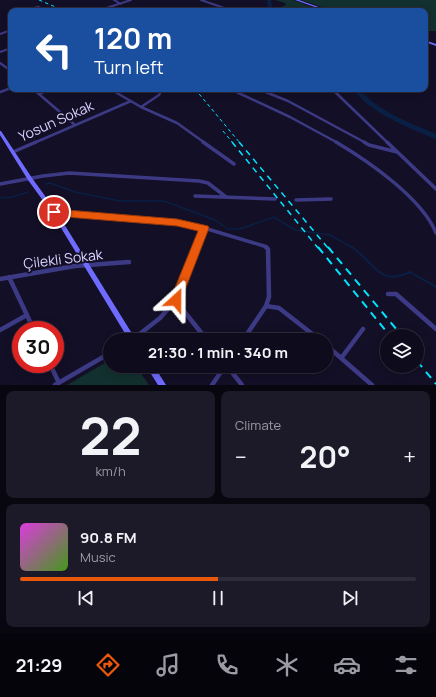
<!DOCTYPE html>
<meta charset="utf-8">
<style>
body{margin:0;font-family:Manrope,sans-serif;background:#1c1929;color:#f1f3f6;height:100vh;display:flex;flex-direction:column;font-size:15px;white-space:nowrap}
*{box-sizing:border-box;margin:0}
p{font-size:13px;color:#9b9ba3}
.icon{flex:none;width:22px;height:22px;fill:none;stroke:currentColor;stroke-width:2;stroke-linecap:round;stroke-linejoin:round}
.map{position:relative;height:385px;overflow:hidden}
.drawer{display:flex;flex-direction:column;gap:6px;padding:6px;background:#08060f;flex:1}
.drawer>*{flex:none}
.top-card{position:absolute;left:8px;top:8px;width:420px;height:84px;border-radius:8px;box-shadow:0 2px 10px #0003,0 0 0 1px #2e2b3b;background:#1a4fa0;color:#fff;overflow:hidden}
.buttons{position:absolute;left:380px;top:329px;display:grid;gap:8px}
.buttons a{display:grid;place-items:center;width:44px;height:44px;border-radius:50%;background:#0e0b1c;box-shadow:0 2px 10px #0003,0 0 0 1px #2e2b3b;font-size:20px}
.speed{position:absolute;left:12px;top:321px;display:flex;gap:8px;font-size:20px;font-weight:700;text-align:center}
.speed>*{display:grid;place-content:center;width:52px;height:52px;border-radius:50%;background:#0e0b1c;box-shadow:0 2px 10px #0003,0 0 0 1px #2e2b3b;line-height:1}
.speed .limit{border:6px solid #d22;background:#fff;color:#111}
.pin{position:absolute;display:grid;place-items:center;width:34px;height:34px;color:#fff;margin:-17px;border:2px solid #fff;border-radius:50%;box-shadow:0 1px 4px #0007}
.me{position:absolute;width:44px;margin:-22px;rotate:24deg;stroke-linejoin:round;filter:drop-shadow(0 0 3px #0008)}
.turn{display:flex;align-items:center;gap:14px;height:84px;padding:0 20px;font-size:18px}
.turn .icon{width:52px;height:52px;stroke-width:2.5}
.turn b{display:block;font-size:28px;line-height:34px}
.big{font-size:30px;font-weight:700;line-height:1.1}
.drawer .widget{flex:1;display:flex;flex-direction:column;justify-content:center;gap:6px;min-width:0;padding:0 14px;border-radius:8px;background:#1c1929}
.drawer .dial{align-items:center;gap:0}
.dial b{font-size:52px;line-height:1}
.song{display:flex;align-items:center;gap:12px}
.cover{width:48px;height:48px;border-radius:6px;background:linear-gradient(135deg,hsl(300 70% 55%),hsl(100 70% 35%))}
.played{height:4px;border-radius:2px;background:linear-gradient(90deg,#ea580c 50%,#2e2b3b 50%)}
.keys{display:flex;justify-content:space-around;direction:ltr}
.heat{display:flex;justify-content:space-between;align-items:center;font-size:22px;direction:ltr}
.drawer .tiles{flex:1;display:grid;gap:6px;grid-template-columns:1fr 1fr}
.widget:last-child{grid-column:span 2}
.trip{position:absolute;left:103px;top:333px;width:230px;height:40px;border-radius:20px;background:#0e0b1c;box-shadow:0 2px 10px #0003,0 0 0 1px #2e2b3b;font-weight:700;line-height:40px;text-align:center}
.menu{display:flex;height:64px;justify-content:space-around;align-items:center;background:#06040b;color:#9b9ba3}
.menu .icon{width:28px;height:28px}
.menu .on{color:#ea580c}
.menu b{font-size:18px;color:#f1f3f6}
.map>svg:first-child{display:block}
.green{fill:#12302f}
.lines{fill:none;stroke-linecap:round;stroke-linejoin:round}
.stream-far1{stroke:#0a1f44;stroke-width:1.5}
.stream{stroke:#0a1f44;stroke-width:2}
.river{fill:#0a1f44;fill-rule:evenodd}
.street-far3{stroke:#3d3a85;stroke-width:2}
.street-far2{stroke:#3d3a85;stroke-width:2.5}
.street-far1{stroke:#3d3a85;stroke-width:3.5}
.street{stroke:#3d3a85;stroke-width:4.5}
.secondary{fill:#6f6bff;fill-rule:evenodd}
.rail-far2{stroke:#00e5ff;stroke-width:1;stroke-dasharray:3.5 3;stroke-linecap:butt}
.rail-far1{stroke:#00e5ff;stroke-width:1.5;stroke-dasharray:6 5;stroke-linecap:butt}
.rail{stroke:#00e5ff;stroke-width:2;stroke-dasharray:8 6;stroke-linecap:butt}
.route{fill:#ea580c;stroke:#983908}
.labels{text-anchor:middle;stroke-width:4;stroke-linejoin:round;paint-order:stroke}
.street-label{font-size:14px;fill:#d9d4ff;stroke:#130f26}
</style>
<div class="map">
<svg width="436" height="385" viewBox="0 0 436 385">
<rect width="100%" height="100%" fill="#130f26"/>
<path class="green" d="M275,0h18l30,11h-43l1,-4 5,-2 -1,-2z
M301,0h135v31h-11v-20h-91z
M110,360v6h26l13,19h-82z"/>
<g class="lines">
<path class="stream-far1" d="M46,184l4,-1 25,9 45,9h44l51,19 13,9h12l34,-12 21,13 35,5 23,13
M0,198l12,-1 16,-5"/>
<path class="stream" d="M352,247c23,16 27,40 58,25l26,15"/>
<path class="river" d="M267,0h4l1,7 5,4h-5l-4,-2z
M353,89h6c21,23 49,33 77,45v5c-7,-2 -14,-6 -20,-8 -24,-11 -47,-21 -63,-42z"/>
<path class="street-far3" d="M114,0l7,4
M201,0l32,11
M23,11l15,-4 11,4
M97,11l34,-11
M0,34l11,-4
M0,52l11,-4"/>
<path class="street-far2" d="M0,63l11,8
M33,89l41,35
M110,89l31,18 36,16 28,20
M230,89l60,28 48,26
M258,89l30,12 78,42
M332,89l56,54
M0,92l11,-4
M39,94l11,-5
M141,107l18,-12 3,-6
M34,143l97,-42"/>
<path class="street-far1" d="M203,142l31,22
M336,142c32,19 86,56 100,91
M364,142l5,3 28,7
M387,142l49,47
M13,152l23,-10
M0,184l43,-8 26,-3 130,8 9,2 18,14
M195,196l80,3
M296,200l35,-1
M54,212l123,11 27,5 60,18 3,2
M196,248l8,-20"/>
<path class="street" d="M266,247l2,2 1,48 -3,9
M9,277l25,53
M0,279l75,-13 54,-4
M388,294h8l40,35
M175,300l32,40
M0,330l27,-15
M132,340l28,-22 14,-16 22,-55
M243,340l23,-34 13,2 41,32
M326,345l46,40
M342,357l21,-28
M50,364l9,19
M227,366l15,19
M55,385l55,-32
M212,385l13,-19"/>
<path class="secondary" d="M295,0h4l31,11h-4z
M425,40l11,4v2l-11,-4z
M0,131h1l31,47 24,33 80,129h-7l-77,-127 -24,-33 -28,-45z
M146,366h8l12,19h-8z"/>
<path class="rail-far2" d="M39,0l26,11
M195,89l45,54
M223,131l10,12"/>
<path class="rail-far1" d="M232,142l86,106
M239,142l89,106"/>
<path class="rail" d="M318,247l72,89
M328,247l74,89
M417,361l19,23"/>
</g>
<path class="route" d="M54,209l123,10 31,7 1,2 -29,75 -4,2 -5,-2 -1,-3 28,-69 -21,-5 -123,-10 -4,-4z"/>
<g class="labels">
<g class="street-label">
<text transform="translate(56 121) rotate(-24)" y="5">Yosun Sokak</text>
<text transform="translate(63 259) rotate(-7)" y="5">Çilekli Sokak</text>
</g>
</g>
</svg>
<div class="buttons">
<a><svg class="icon" aria-label="layers" viewBox="0 0 24 24"><path d="M12 4l9 5-9 5-9-5zM3 14l9 5 9-5"/></svg></a>
</div>
<div class="speed"><div class="limit">30</div></div>
<div class="pin" style="left:54px;top:212px;background:#d93025"><svg class="icon" aria-label="arrive" viewBox="0 0 24 24"><path d="M6 21V4h12l-3 4 3 4H6"/></svg></div>
<svg class="me" style="left:176px;top:300px" viewBox="-20 -20 40 40"><path d="M0-17L14 15 0 8-14 15z" fill="#ea580c" stroke="#fff" stroke-width="4"/></svg>
<div class="trip">21:30 · 1 min · 340 m</div>
<div class="top-card">
<div class="turn"><svg class="icon" aria-label="left" viewBox="0 0 24 24"><path d="M17 20v-9H6M10 6l-5 5 5 5"/></svg><div><b>120 m</b>Turn left</div></div>
</div>
</div>
<section class="drawer">
<div class="tiles">
<div class="widget dial"><b>22</b><p>km/h</p></div>
<div class="widget"><p>Climate</p>
<div class="heat"><a>−</a><b class="big">20°</b><a>+</a></div>
</div>
<div class="widget">
<div class="song"><i class="cover"></i><div><b>90.8 FM</b><p>Music</p></div></div>
<div class="played"></div>
<div class="keys"><svg class="icon" aria-label="previous" viewBox="0 0 24 24"><path d="M18 5L8 12l10 7zM5 5v14"/></svg><svg class="icon" aria-label="pause" viewBox="0 0 24 24"><path d="M8 5v14M16 5v14"/></svg><svg class="icon" aria-label="next" viewBox="0 0 24 24"><path d="M6 5l10 7-10 7zM19 5v14"/></svg></div>
</div>
</div>
</section>
<nav class="menu">
<b>21:29</b>
<svg class="icon on" aria-label="directions" viewBox="0 0 24 24"><path d="M12 3l9 9-9 9-9-9zM9 14v-3h6M13 9l2 2-2 2"/></svg>
<svg class="icon" aria-label="music" viewBox="0 0 24 24"><path d="M9 18V5l10-2v13"/><circle cx="6" cy="18" r="3"/><circle cx="16" cy="16" r="3"/></svg>
<svg class="icon" aria-label="phone" viewBox="0 0 24 24"><path d="M5 4h4l2 5-3 2q2 4 5 5l2-3 5 2v4C11 20 4 13 5 4z"/></svg>
<svg class="icon" aria-label="climate" viewBox="0 0 24 24"><path d="M12 3v18M4 7l16 10M4 17L20 7"/></svg>
<svg class="icon" aria-label="car" viewBox="0 0 24 24"><path d="M5 17H2v-5l4-1 3-4h7l3 4 3 1v5h-3M9 17h6M6 11h13"/><circle cx="7" cy="17" r="2"/><circle cx="17" cy="17" r="2"/></svg>
<svg class="icon" aria-label="filters" viewBox="0 0 24 24"><path d="M4 7h16M4 17h16"/><circle cx="9" cy="7" r="2"/><circle cx="15" cy="17" r="2"/></svg>
</nav>
